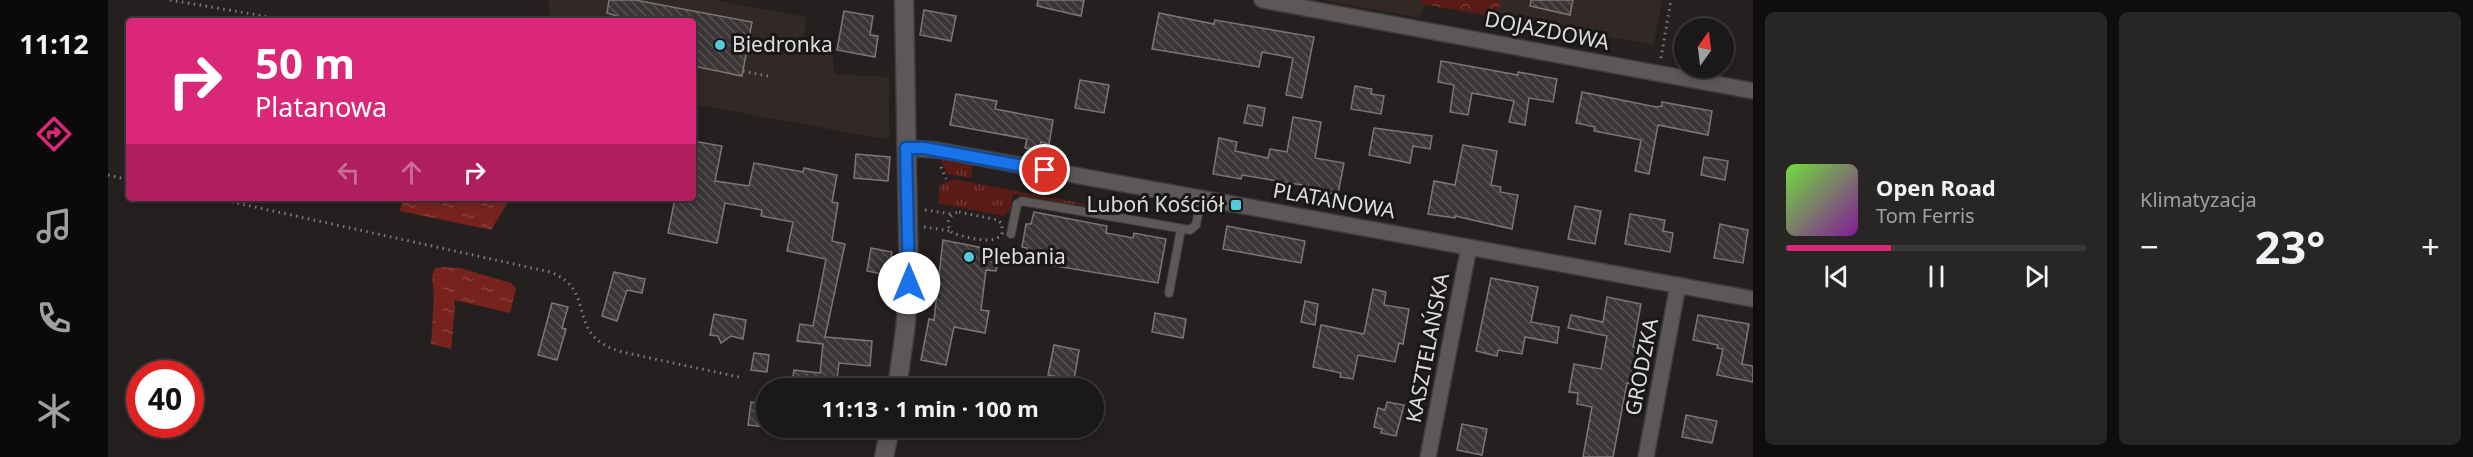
<!DOCTYPE html>
<html lang="pl">
<meta charset="utf-8">
<style>
body{margin:0;font-family:"Noto Sans",sans-serif;background:#282525;color:#f1f3f6;height:100vh;display:flex;flex-direction:column;font-size:22px;white-space:nowrap}
*{box-sizing:border-box;margin:0}
p{font-size:20px;color:#a0a0a2}
.icon{flex:none;width:33px;height:33px;fill:none;stroke:currentColor;stroke-width:2;stroke-linecap:round;stroke-linejoin:round}
.map{position:relative;flex:1;overflow:hidden}
.side{display:flex;flex-direction:column;gap:12px;padding:12px;background:#0f0d0d;width:720px}
.side>*{flex:none}
.hud{position:absolute;left:18px;top:18px;width:570px;height:183px;border-radius:6px;box-shadow:0 3px 9px #0003,0 0 0 2px #393737;background:#db2777;color:#fff;overflow:hidden}
.needle{width:39px;rotate:14deg}
.controls{position:absolute;left:1566px;top:18px;display:grid;gap:12px}
.controls a{display:grid;place-items:center;width:60px;height:60px;border-radius:50%;background:#1b1818;box-shadow:0 3px 9px #0003,0 0 0 2px #393737;font-size:30px}
.speed{position:absolute;left:18px;top:360px;display:flex;gap:12px;font-size:30px;font-weight:700;text-align:center}
.speed>*{display:grid;place-content:center;width:78px;height:78px;border-radius:50%;background:#1b1818;box-shadow:0 3px 9px #0003,0 0 0 2px #393737;line-height:1}
.speed .limit{border:9px solid #d22;background:#fff;color:#111}
.pin{position:absolute;display:grid;place-items:center;width:51px;height:51px;color:#fff;margin:-26px;border:3px solid #fff;border-radius:50%;box-shadow:0 2px 6px #0007}
.me{position:absolute;width:66px;margin:-33px;rotate:0deg;stroke-linejoin:round;filter:drop-shadow(0 0 4px #0008)}
.turn{display:flex;align-items:center;gap:21px;height:126px;padding:0 30px;font-size:27px}
.turn .icon{width:78px;height:78px;stroke-width:2.5}
.turn b{display:block;font-size:42px;line-height:51px}
.lanes{display:flex;align-items:center;height:57px;padding:0 30px;background:#0003;justify-content:center;gap:30px;direction:ltr}
.lanes .off{opacity:.35}
.big{font-size:45px;font-weight:700;line-height:1.1}
.side .widget{flex:1;display:flex;flex-direction:column;justify-content:center;gap:9px;min-width:0;padding:0 21px;border-radius:9px;background:#282525}
.song{display:flex;align-items:center;gap:18px}
.cover{width:72px;height:72px;border-radius:9px;background:linear-gradient(135deg,hsl(100 70% 55%),hsl(290 70% 35%))}
.played{height:6px;border-radius:3px;background:linear-gradient(90deg,#db2777 35%,#393737 35%)}
.keys{display:flex;justify-content:space-around;direction:ltr}
.heat{display:flex;justify-content:space-between;align-items:center;font-size:33px;direction:ltr}
.side .tiles{flex:1;display:grid;gap:12px;grid-template-columns:repeat(2,1fr)}
.trip{position:absolute;left:648px;top:378px;width:348px;height:60px;border-radius:30px;background:#1b1818;box-shadow:0 3px 9px #0003,0 0 0 2px #393737;font-weight:700;line-height:60px;text-align:center}
main{display:flex;flex:1;min-height:0}
.tabs{display:flex;flex-direction:column;width:108px;justify-content:space-around;align-items:center;background:#0b0a0a;color:#a0a0a2}
.tabs .icon{width:42px;height:42px}
.tabs .current{color:#db2777}
.tabs b{font-size:27px;color:#f1f3f6}
.map>svg:first-child{display:block}
.built{fill:#322826}
.grass{fill:url(#grass-tufts)}
.park{fill:url(#park-crowns)}
.water{fill:url(#water-ripples)}
.building{fill:url(#building-back-hatch);stroke:#7b7776;stroke-width:1.5}
.lines{fill:none;stroke-linecap:round;stroke-linejoin:round}
.lane-casing{stroke:#3f3c3c;stroke-width:10}
.street-casing{stroke:#3f3c3c;stroke-width:18}
.secondary-casing{stroke:#3f3c3c;stroke-width:21}
.path{stroke:#7f7c7c;stroke-width:3;stroke-dasharray:1.5 4.5;stroke-linecap:butt}
.lane{stroke:#5d5858;stroke-width:8}
.street{stroke:#5d5858;stroke-width:15}
.secondary{stroke:#5d5858;stroke-width:18}
.route-casing{stroke:#114b97;stroke-width:15}
.route{stroke:#1a73e8;stroke-width:10}
.poi-dot{fill:#53cbdb;stroke:#1a1717;stroke-width:2}
.labels{text-anchor:middle;stroke-width:6;stroke-linejoin:round;paint-order:stroke}
.street-label{font-size:21px;fill:#dedcdc;stroke:#1a1717}
.poi-label{font-size:21px;fill:#dedcdc;stroke:#1a1717;text-anchor:start}
</style>
<main>
<nav class="tabs">
<b>11:12</b>
<svg class="icon current" aria-label="directions" viewBox="0 0 24 24"><path d="M12 3l9 9-9 9-9-9zM9 14v-3h6M13 9l2 2-2 2"/></svg>
<svg class="icon" aria-label="music" viewBox="0 0 24 24"><path d="M9 18V5l10-2v13"/><circle cx="6" cy="18" r="3"/><circle cx="16" cy="16" r="3"/></svg>
<svg class="icon" aria-label="phone" viewBox="0 0 24 24"><path d="M5 4h4l2 5-3 2q2 4 5 5l2-3 5 2v4C11 20 4 13 5 4z"/></svg>
<svg class="icon" aria-label="climate" viewBox="0 0 24 24"><path d="M12 3v18M4 7l16 10M4 17L20 7"/></svg>
</nav>
<div class="map">
<svg width="1645" height="457" viewBox="0 0 1645 457">
<defs>
<pattern id="grass-tufts" width="24" height="20" patternUnits="userSpaceOnUse" patternTransform="scale(1.5)"><rect width="24" height="20" fill="#5a1b16"/><path d="M3 7l-1-3M5 7V3M7 7l1-3M15 17l-1-3M17 17v-4M19 17l1-3" fill="none" stroke="#713c37"/></pattern>
<pattern id="park-crowns" width="20" height="18" patternUnits="userSpaceOnUse" patternTransform="scale(1.5)"><rect width="20" height="18" fill="#5a1b16"/><path d="M2 6a3 3 0 1 1 6 0M12 15a3 3 0 1 1 6 0" fill="none" stroke="#713c37"/></pattern>
<pattern id="water-ripples" width="26" height="14" patternUnits="userSpaceOnUse" patternTransform="scale(1.5)"><rect width="26" height="14" fill="#77221d"/><path d="M2 4q2-2 4 0t4 0M15 11q2-2 4 0t4 0" fill="none" stroke="#8a423d"/></pattern>
<pattern id="building-back-hatch" width="6" height="6" patternUnits="userSpaceOnUse" patternTransform="scale(1.5)"><rect width="6" height="6" fill="#3a3636"/><path d="M-1 5l2 2M0 0l6 6M5-1l2 2" fill="none" stroke="#565252"/></pattern>
</defs>
<rect width="100%" height="100%" fill="#242020"/>
<path class="built" d="M440,0h167l91,17 -2,24 28,4 2,29 55,3v63l-196,-36v-83h-142z
M1214,0h340l-8,45 -229,-42 -5,15z"/>
<path class="grass" d="M833,160l32,5 -2,13 -24,-4z
M845,179l132,25v2l-72,-12 -4,18 -5,4 -66,-13 2,-18z"/>
<path class="park" d="M1313,0h80l-4,17 -76,-13z"/>
<path class="water" d="M295,198h105v4l-17,28 -91,-19z
M334,267l18,1 51,15 5,6 -6,24 -56,-13 1,7 -4,42 -20,-5 3,-47 -2,-21 3,-8z"/>
<path class="building" d="M501,0h26l117,22 -10,54 -49,-10v-45h-73v-4l-13,-4z
M930,0h46l-3,16 -44,-10z
M1423,0h42l-3,15 -40,-9z
M816,10l32,6 -5,25 -31,-6z
M736,11l29,5 -3,19 8,1 -3,21 -38,-7z
M1051,13l55,11 1,-4 99,17 -12,61 -16,-3 7,-37 -31,-6 -3,15 -107,-18z
M1333,61l77,14v-3l39,7 -4,23 -24,-4 -4,27 -16,-3 5,-21 -42,-8 -4,22 -18,-3 4,-27 -16,-3z
M972,80l29,5 -5,28 -29,-5z
M1247,86l17,3 -1,5 13,2 -3,18 -30,-5z
M1474,92l74,15 6,-1v-4l50,9 -4,24 -50,-10 -9,49 -14,-3 6,-31 -47,-9 1,-4 -19,-4z
M848,94l41,7 -2,8 58,11 -4,24 -8,-2 -2,9 -14,-3 2,-9 -77,-14z
M1140,105l17,3 -3,18 -18,-3z
M1185,117l28,5 -6,36 29,5 -6,31 -30,-3v-5l-66,-11 -1,4 -28,-5 6,-36 18,4 -2,9 33,7 2,-9 17,3z
M1266,128l58,8 -2,13 -17,-3 -3,17 -41,-8z
M585,141l29,5 -7,35 34,5 5,-23 49,9 1,-4 33,7 -5,27 6,1 -6,38 13,3 -20,93 47,4 -2,25 -31,-3 -3,25 -44,-5 2,-13 26,3 3,-29 -26,-3 3,-17 13,2 13,-67 -39,-8 6,-29 -32,-6 1,-6 -37,-7 -8,40 -49,-10 7,-35h18z
M1355,145l34,6 -6,34 10,2 -1,5 18,3 -6,34 -57,-13v2l-27,-4 6,-33 21,4z
M748,154l34,3 -2,24 -34,-3z
M1596,157l24,4 -3,19 -24,-5z
M1467,206l26,5 -6,33 -27,-5z
M926,212l73,14 -1,7 27,5 1,-5 32,6 -8,44 -133,-22 2,-13 -5,-1 2,-11 2,-12h5z
M1522,214l35,6 -2,11 10,2 -3,19 -45,-8z
M1612,224l28,6 -5,33 -29,-5z
M1119,226l78,15 -4,22 -78,-14z
M835,240l51,10 -1,4 6,1 -3,16 -10,-1 -5,40 8,1 -4,22 -31,-6 -8,38 -25,-5 8,-41 5,1z
M763,248l21,4 -5,23 -20,-4z
M506,272l31,7 -3,14 -15,-3 -10,31 -15,-5z
M1383,278l47,9 -7,35 28,5 -2,16 -32,-6 -3,17 -24,-4 -1,6 -21,-5z
M1265,289l13,3 -2,13 25,4 -6,35 -4,-1 -4,19 -37,-7 -5,24 -13,-2 1,-4 -28,-6 8,-42 43,9z
M1499,297l34,7 -8,43h5l-2,19 -4,18 -5,-1 -14,74h-30l9,-50 -15,-3 1,-11 -9,-1 5,-28 27,5 6,-33 -39,-8 3,-13 32,7z
M1197,301l13,3 -3,21 -14,-3z
M444,303l16,4 -6,21 4,1 -9,31 -19,-5z
M1047,313l31,6 -3,19 -31,-6z
M606,314l32,6 -3,19 -12,-3 -10,7 -3,-7 -8,-1z
M1590,315l51,9 -7,40 11,2v16l-36,-7 6,-26 -6,-1 1,-3 -25,-5z
M946,345l25,5 -5,30 -26,-5z
M646,353l15,2 -2,17 -16,-2z
M643,402l15,2v23l-18,-2z
M1279,402l17,3 -8,31 -15,-3 1,-4 -8,-2 4,-19 7,2z
M1578,415l31,6 -5,22 -30,-6z
M1354,424l25,5 -5,26 -25,-5z"/>
<g class="lines">
<g class="lane-casing">
<path id="lane" d="M903,234l6,-30 5,-3 168,29 6,-5 5,-26
M1061,293l12,-64"/>
</g>
<g class="street-casing">
<path id="street" d="M1154,0l491,91
M798,148l31,2 816,149
M1320,457l41,-210
M1538,457l32,-172"/>
</g>
<g class="secondary-casing">
<path id="secondary" d="M789,388l8,-57 4,-48 -5,-283
M776,457l6,-29"/>
</g>
<path class="path" d="M62,0l123,21
M1553,58l10,-58
M635,71l29,6
M833,167l5,12
M0,175l21,5
M106,198l336,74c50,19 12,63 72,80l117,25
M817,210l27,4
M851,212l39,8 4,4v10c-9,12 -36,3 -50,-1 -7,-9 -4,-19 7,-21z
M816,227l26,4"/>
<use href="#lane" class="lane"/>
<use href="#street" class="street"/>
<use href="#secondary" class="secondary"/>
</g>
<g class="lines">
<g class="route-casing">
<path id="route" d="M801,283l-3,-135h18l121,22"/>
</g>
<use href="#route" class="route"/>
</g>
<g class="poi-dot">
<circle cx="612" cy="45" r="6"/>
<rect x="1122" y="199" width="12" height="12" rx="3"/>
<circle cx="861" cy="257" r="6"/>
</g>
<g class="labels">
<g class="street-label">
<text transform="translate(1439 31) rotate(11)" y="7">DOJAZDOWA</text>
<text transform="translate(1226 201) rotate(10)" y="7">PLATANOWA</text>
<text transform="translate(1320 348) rotate(-79)" y="7">KASZTELAŃSKA</text>
<text transform="translate(1534 367) rotate(-79)" y="7">GRODZKA</text>
</g>
<g class="poi-label">
<text x="624" y="52">Biedronka</text>
<text x="1116" y="212" text-anchor="end">Luboń Kościół</text>
<text x="873" y="264">Plebania</text>
</g>
</g>
</svg>
<div class="controls">
<a><svg class="needle" viewBox="-14 -14 28 28"><path d="M0-13l5 13h-10z" fill="#e53935"/><path d="M0 13l5-13h-10z" fill="#a0a0a2"/></svg></a>
</div>
<div class="speed"><div class="limit">40</div></div>
<div class="pin" style="left:937px;top:170px;background:#d93025"><svg class="icon" aria-label="arrive" viewBox="0 0 24 24"><path d="M6 21V4h12l-3 4 3 4H6"/></svg></div>
<svg class="me" style="left:801px;top:283px" viewBox="-20 -20 40 40"><circle r="19" fill="#fff"/><path d="M0-13L10 11 0 6-10 11z" fill="#1a73e8"/></svg>
<div class="trip">11:13 · 1 min · 100 m</div>
<div class="hud">
<div class="turn"><svg class="icon" aria-label="right" viewBox="0 0 24 24"><path d="M7 20v-9h11M14 6l5 5-5 5"/></svg><div><b>50 m</b>Platanowa</div></div>
<div class="lanes"><svg class="icon off" aria-label="left" viewBox="0 0 24 24"><path d="M17 20v-9H6M10 6l-5 5 5 5"/></svg><svg class="icon off" aria-label="ahead" viewBox="0 0 24 24"><path d="M12 20V5M6 11l6-6 6 6"/></svg><svg class="icon" aria-label="right" viewBox="0 0 24 24"><path d="M7 20v-9h11M14 6l5 5-5 5"/></svg></div>
</div>
</div>
<section class="side">
<div class="tiles">
<div class="widget">
<div class="song"><i class="cover"></i><div><b>Open Road</b><p>Tom Ferris</p></div></div>
<div class="played"></div>
<div class="keys"><svg class="icon" aria-label="previous" viewBox="0 0 24 24"><path d="M18 5L8 12l10 7zM5 5v14"/></svg><svg class="icon" aria-label="pause" viewBox="0 0 24 24"><path d="M8 5v14M16 5v14"/></svg><svg class="icon" aria-label="next" viewBox="0 0 24 24"><path d="M6 5l10 7-10 7zM19 5v14"/></svg></div>
</div>
<div class="widget"><p>Klimatyzacja</p>
<div class="heat"><a>−</a><b class="big">23°</b><a>+</a></div>
</div>
</div>
</section>
</main>
